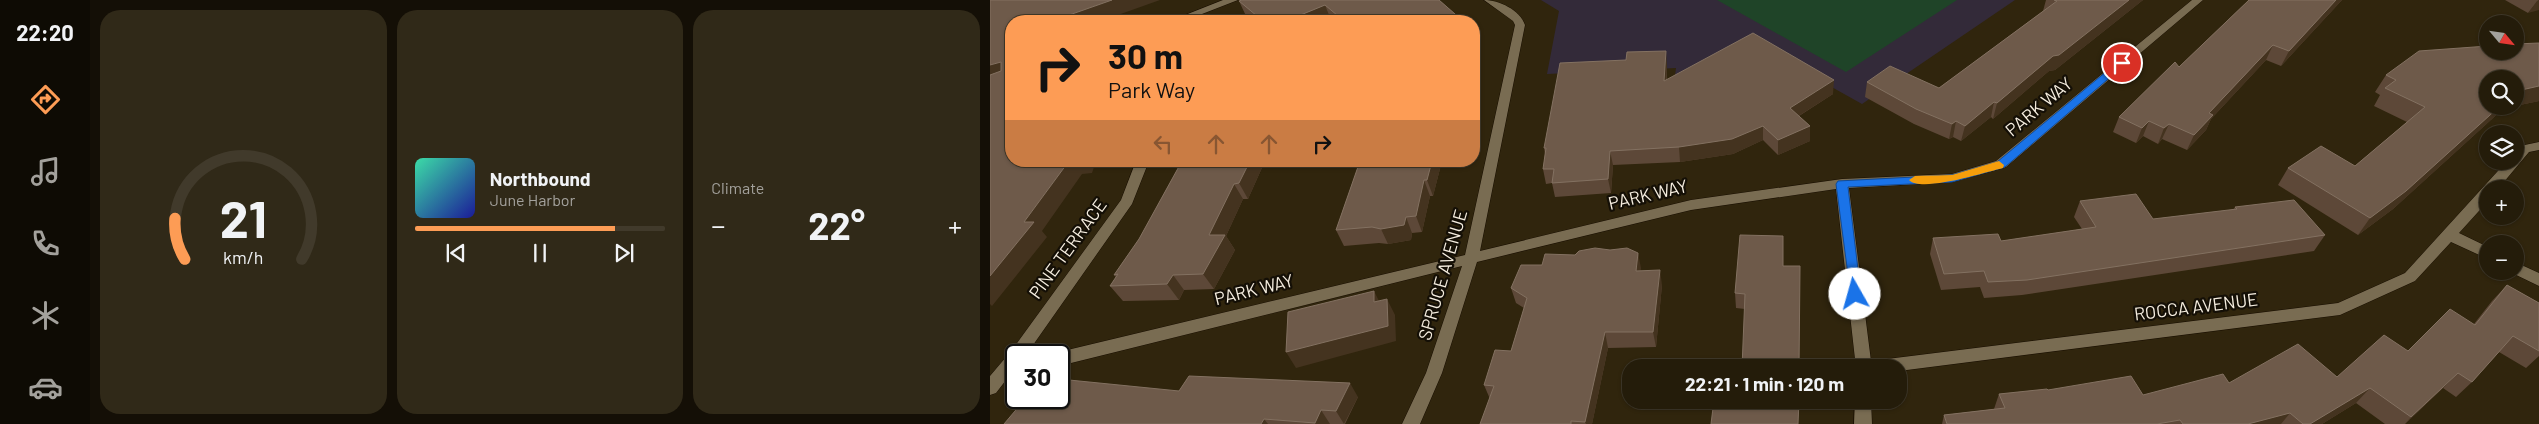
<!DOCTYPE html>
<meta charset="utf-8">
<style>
body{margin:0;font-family:Barlow,sans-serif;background:#302918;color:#f1f3f6;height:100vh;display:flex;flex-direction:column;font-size:19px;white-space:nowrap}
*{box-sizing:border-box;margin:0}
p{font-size:16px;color:#a3a19c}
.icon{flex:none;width:28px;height:28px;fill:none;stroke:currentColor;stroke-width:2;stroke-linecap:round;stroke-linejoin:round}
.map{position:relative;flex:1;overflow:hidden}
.drawer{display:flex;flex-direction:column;gap:10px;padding:10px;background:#140f06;width:900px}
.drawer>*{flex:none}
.hud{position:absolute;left:15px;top:15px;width:475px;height:152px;border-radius:20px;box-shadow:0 1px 4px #0004,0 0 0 1px #413a2b;background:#fd9c55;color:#111;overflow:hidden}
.needle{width:32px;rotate:119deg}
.tools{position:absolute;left:1489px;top:15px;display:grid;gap:10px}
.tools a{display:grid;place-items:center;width:45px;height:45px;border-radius:50%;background:#241c0a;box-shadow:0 1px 4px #0004,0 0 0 1px #413a2b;font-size:25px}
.speed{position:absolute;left:15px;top:344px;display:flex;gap:10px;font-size:25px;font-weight:700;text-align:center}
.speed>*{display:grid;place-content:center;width:65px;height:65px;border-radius:50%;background:#241c0a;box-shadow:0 1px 4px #0004,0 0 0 1px #413a2b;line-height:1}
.speed .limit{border:2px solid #111;border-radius:8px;background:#fff;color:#111}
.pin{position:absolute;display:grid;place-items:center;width:42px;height:42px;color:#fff;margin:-21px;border:2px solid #fff;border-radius:50%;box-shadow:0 1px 5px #0007}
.me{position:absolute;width:55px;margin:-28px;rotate:353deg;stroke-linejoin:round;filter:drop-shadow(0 0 4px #0008)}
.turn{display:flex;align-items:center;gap:18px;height:105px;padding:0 20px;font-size:22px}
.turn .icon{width:65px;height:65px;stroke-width:2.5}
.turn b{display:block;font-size:35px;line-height:42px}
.lanes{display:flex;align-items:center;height:48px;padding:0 20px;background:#0003;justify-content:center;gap:25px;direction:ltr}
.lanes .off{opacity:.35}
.big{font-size:38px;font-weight:700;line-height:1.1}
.drawer .widget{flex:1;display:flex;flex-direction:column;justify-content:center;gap:8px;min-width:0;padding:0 18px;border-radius:20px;background:#302918}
.drawer .dial{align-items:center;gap:0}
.dial svg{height:130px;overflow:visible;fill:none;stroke:#413a2b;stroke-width:7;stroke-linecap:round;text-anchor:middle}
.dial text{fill:#f1f3f6;stroke:none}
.song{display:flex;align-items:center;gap:15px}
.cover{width:60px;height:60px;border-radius:8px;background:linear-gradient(135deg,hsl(160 70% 55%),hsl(240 70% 35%))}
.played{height:5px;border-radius:2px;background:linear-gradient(90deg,#fd9c55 80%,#413a2b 80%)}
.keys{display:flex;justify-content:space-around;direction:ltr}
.heat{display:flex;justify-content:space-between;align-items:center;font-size:28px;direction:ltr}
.drawer .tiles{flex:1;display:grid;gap:10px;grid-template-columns:repeat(3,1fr)}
.trip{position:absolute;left:632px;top:359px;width:285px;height:50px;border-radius:20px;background:#241c0a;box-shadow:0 1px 4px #0004,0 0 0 1px #413a2b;font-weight:700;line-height:50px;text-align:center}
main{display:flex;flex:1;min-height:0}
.menu{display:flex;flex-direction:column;width:90px;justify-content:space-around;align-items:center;background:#0e0b04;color:#a3a19c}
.menu .icon{width:35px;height:35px}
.menu .active{color:#fd9c55}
.menu b{font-size:22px;color:#f1f3f6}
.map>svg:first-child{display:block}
.education{fill:#332a39}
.green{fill:#1f4428}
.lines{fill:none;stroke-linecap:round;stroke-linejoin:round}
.minor-casing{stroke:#180e00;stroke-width:1}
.minor{fill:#796c52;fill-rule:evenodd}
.wall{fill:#5d4838}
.shaded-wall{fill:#44331f}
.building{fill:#6e5a4a;stroke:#837161}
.route{fill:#1a73e8;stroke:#114b97}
.slow{fill:#f59e0b}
.labels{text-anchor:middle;stroke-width:4.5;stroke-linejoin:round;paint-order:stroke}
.street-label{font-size:18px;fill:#f6eee0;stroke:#140f06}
</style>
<main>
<nav class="menu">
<b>22:20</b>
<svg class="icon active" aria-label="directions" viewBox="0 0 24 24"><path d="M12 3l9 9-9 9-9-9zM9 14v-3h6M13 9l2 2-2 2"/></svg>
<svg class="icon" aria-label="music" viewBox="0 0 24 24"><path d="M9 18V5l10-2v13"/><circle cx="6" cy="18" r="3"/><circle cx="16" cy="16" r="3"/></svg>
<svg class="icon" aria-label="phone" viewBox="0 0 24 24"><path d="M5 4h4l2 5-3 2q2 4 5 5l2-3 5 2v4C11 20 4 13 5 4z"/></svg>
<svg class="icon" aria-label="climate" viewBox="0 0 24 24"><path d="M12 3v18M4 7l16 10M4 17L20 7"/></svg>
<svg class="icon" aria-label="car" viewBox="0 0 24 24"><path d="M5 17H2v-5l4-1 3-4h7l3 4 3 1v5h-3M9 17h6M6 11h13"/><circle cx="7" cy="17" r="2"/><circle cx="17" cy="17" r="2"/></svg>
</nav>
<section class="drawer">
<div class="tiles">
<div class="widget dial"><svg viewBox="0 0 100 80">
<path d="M14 69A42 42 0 1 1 86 69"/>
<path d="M14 69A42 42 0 0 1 8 44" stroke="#fd9c55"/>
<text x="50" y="56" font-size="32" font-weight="700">21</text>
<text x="50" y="72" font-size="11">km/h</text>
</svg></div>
<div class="widget">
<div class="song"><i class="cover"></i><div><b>Northbound</b><p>June Harbor</p></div></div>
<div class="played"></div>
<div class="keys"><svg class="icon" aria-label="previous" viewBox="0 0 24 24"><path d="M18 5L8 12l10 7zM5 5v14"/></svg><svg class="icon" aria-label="pause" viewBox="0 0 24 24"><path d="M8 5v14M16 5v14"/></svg><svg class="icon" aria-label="next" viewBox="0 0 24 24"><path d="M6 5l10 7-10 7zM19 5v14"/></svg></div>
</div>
<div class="widget"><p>Climate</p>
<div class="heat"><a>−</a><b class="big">22°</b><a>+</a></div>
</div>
</div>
</section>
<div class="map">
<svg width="1549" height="424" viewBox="0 0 1549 424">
<rect width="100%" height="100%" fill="#30250d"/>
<path class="education" d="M551,0h474l-153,104 -100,-56 -90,52 4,-32 -129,6 12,-63z"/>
<path class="green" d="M727,0h240l-111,72z"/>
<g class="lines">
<g class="minor-casing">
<path id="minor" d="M233,0h15l-54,21h-14z
M494,0c15,0 36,10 41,25l-45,226 211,-51 151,-21 110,-5 44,-13 196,-161h11l-197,167 -54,15 -103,6 22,173 467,-58 67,-30 102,-112h8v-9l5,-6 19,-4v8l-10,2 -31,37h-10v12l-29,32 29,14v12l-37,-17 -36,39 -75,34 -441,56v-3h-43l-20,-179 -145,21 -214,52 -35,111 -22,51h-18l24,-51 36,-107 -403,100v-11h-6l6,-3 406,-97 50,-230 -2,-4z
M146,161h13l-17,43 -106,151h-10v12l-20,26 -6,2v-19l22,-26 109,-150z
M1525,262l24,11v13l-29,-14 5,-1z
M865,400h16l1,24h-18z"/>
</g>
<use href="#minor" class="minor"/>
</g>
<path class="wall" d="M449,0l24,21h-131l-1,-1 -3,1h-76l-6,-5 -7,-15z
M1056,0h97l-88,70 -6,1 -56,48 -2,-2 -30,24 -8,-4 -4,2 -35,-15 -49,-27 2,-15 72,6 104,-77z
M1259,0h93l-61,66 -15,-6 -55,59 -5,11 -19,20 -25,-11 -4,5 -15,-8 -7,7 -23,-11 6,-15 60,-50z
M1515,0h34l-11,13z
M1549,43v58l-24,5h-27h24l-8,2 -111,101 -35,26 -80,-50 10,-17 67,-2 52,-44 -33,-16 6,-11 -5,-3 11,-17z
M677,65v15l166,14 -34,22 11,10v15l-32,14 -15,-15 -30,14 -53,8 -67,3 -2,28 -56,4 -3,-14 -6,1 -3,-15 2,-15 -1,-6z
M192,161h83l-17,38h-5l-17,37 9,14 -21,39 -30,1 -5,10 -56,1 -13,-15 6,-9 -2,-2 25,-36z
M358,161h94l-9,35h-3l-8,36 -10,1 -1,7 -23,4 -9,-1 -35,3 -8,-16 24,-69 -12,1z
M1090,201l73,18 80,-9 2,-3 90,28 -11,16 -292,44 -38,3 -4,-11 -39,3 -11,-36 3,-16 68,3 81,-12 -8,-12z
M620,250l28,3 2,18 22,14 -6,62 -48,1 -16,76h-112l10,-25 -6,-14 27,-34 13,-43 -8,-5 -5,-15 31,-23 33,-10z
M793,266l-38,43 -9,-1 -1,-15z
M1517,285l32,18v53l-13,12 -27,-16 -27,30 -16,15 -13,-9 -38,36h-20l-29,-21 -34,21h-380l2,-9 50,-6 5,-15 49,-4 95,5 86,-12 108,-6 71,-26 66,-27 18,-23z
M189,391l179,6 -13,27h-341z"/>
<path class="shaded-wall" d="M122,0h48l-59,21h-46v-1z
M1139,0h14l-88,70 -6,1 -56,48 4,-16 56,-47z
M1346,0h6l-61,66 8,-15z
M1549,0v10l-11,3 9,-12z
M335,5l6,15 -3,1h-42z
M1283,45l-7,15 -55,59 -5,11 -19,20 7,-15 15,-22z
M676,51l1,14 -1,30 -2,-14z
M11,62l10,13 -21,8v-18z
M844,80l-1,14 -44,28 1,-14z
M1549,86v15l-24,5v-13l2,-2z
M1004,102l-3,15 -30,24 4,-15z
M1510,106h12l-8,2 -111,101 -35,26 12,-17z
M966,121l-3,16 -4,2 3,-15z
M1159,121l-6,15 -7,7 6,-15z
M1179,124l-7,15 -4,5 6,-16z
M773,126v14l-30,14 -53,8 -1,-15z
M820,126v15l-32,14v-15z
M620,151l3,14 -2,28 -3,-14z
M79,161h27l-4,12 -10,1 -40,57 5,6 -55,69 -2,-2v-28l34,-54z
M260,161h15l-17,38 -9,-16z
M442,161h10l-9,35 -6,-16z
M434,180l6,16 -8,36 -6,-16z
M244,184l9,15 -17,37 9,14 -21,39 -11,-15 6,-39z
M416,217l6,16 -1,7 -23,4 -7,-15z
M648,253l3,15 -2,18 -3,-15z
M670,270l2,15 -6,62 -3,-15z
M183,275l11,15 -5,10 -12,-16z
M384,291l8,16 -8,-5z
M397,299l8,16 1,26 -100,27 -10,-16z
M615,332l3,16 -16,76h-6l-1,-2z
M1468,373l-15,15 -38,36 6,-7z
M360,383l8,14 -14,27 -8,-13z
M1380,388l-14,15 -34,21h-12z
M331,410l9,14h-14l-1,-1z
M1300,413l-9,11h-33z
M274,419l4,5h-7z"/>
<path class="building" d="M0,0h122l-57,20 1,1h-45v140h58l-45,61h10l-44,54v-201l11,-4v-9l-11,3z
M252,0h197l24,21h-119l-19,-16 -39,16h-23l-24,-20z
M1064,0h75l-70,55 -6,1 -56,47 -3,-1 -29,24 -9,-5 -4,3 -36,-15 -49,-27 23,-16 49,22 118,-87z
M1259,0h87l-47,51 -16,-6 -64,68 4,2 -19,20 -25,-11 -5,4 -15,-7 -7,7 -23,-11 56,-55 4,5z
M763,33l81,47 -44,28 20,18 -32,14 -15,-14 -31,13 -53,8 -69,4 -2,28 -56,4 2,-14h-11l3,-21h-2l16,-85 66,-3 1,-8 39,-1 -2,30z
M1549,43v43l-22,5 -2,2v-14h-27v27h12l-94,85 -36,27 -82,-50 33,-22 34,20 70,-59 -40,-19 11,-8 -10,-5 33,-24 69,-5v5h27v-7z
M192,161h68l-11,22 -5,1 -25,51h16l-22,39 -30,1 -6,9 -57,2 8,-12 -4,1 25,-36z
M370,161h72l-5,19h-3l-8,36 -10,1 -2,8 -23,4 -9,-2 -36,3z
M1146,194l17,25 84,-10 -2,-2 59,-7 31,35 -298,45 -39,2 -4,-11 -40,3 -11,-36 65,-4 3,7 95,-14 -16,-26z
M750,235l43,1v30h17l-1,102h-57l3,-74 -10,-1z
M605,248l15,2 17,-2 11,5 -2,18 24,-1 -7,62h-48l-20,90 -14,-1v3h-91l14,-38 -10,-1 11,-35 16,1 16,-53 -16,-10 10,-23h21l3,-11 30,1 4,-4z
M1517,285l32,18v48l-26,-15 -41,46 -14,-9 -47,44 -41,-29 -60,36h-7l-13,-11 -42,11h-65l-3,-4 -23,4h-210l-3,-9 61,-7 -6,-14 48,-5 1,1 83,-14 12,19 80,-21 6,9 69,-39 39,33 47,-42 24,16 42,-42 25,16z
M384,291v11l13,-3 1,27 -102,26 2,-40z
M199,376l161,7 -14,28 -15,-1 -6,13 -51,-4 -3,5h-257l22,-26h33v-19l120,12z
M724,400h85l-1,24h-87z"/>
<path class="route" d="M1129,61l8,2 -122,104 -53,15 -104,5 13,107 -6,5 -4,-2 -15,-113 2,-3 114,-6 45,-13z"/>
<path class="slow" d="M1009,161l5,4 -1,3c-17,4 -82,25 -94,12l6,-4 37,-1z"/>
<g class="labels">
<g class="street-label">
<text transform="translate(1049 107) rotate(-40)" y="6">PARK WAY</text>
<text transform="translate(658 195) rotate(-13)" y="6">PARK WAY</text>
<text transform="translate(78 249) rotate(-54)" y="6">PINE TERRACE</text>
<text transform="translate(453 275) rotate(-74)" y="6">SPRUCE AVENUE</text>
<text transform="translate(264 290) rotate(-14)" y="6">PARK WAY</text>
<text transform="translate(1206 307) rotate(-7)" y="6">ROCCA AVENUE</text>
</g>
</g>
</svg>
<div class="tools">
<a><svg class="needle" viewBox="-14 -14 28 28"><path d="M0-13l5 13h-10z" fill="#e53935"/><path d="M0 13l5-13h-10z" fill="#a3a19c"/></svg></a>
<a><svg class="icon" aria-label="search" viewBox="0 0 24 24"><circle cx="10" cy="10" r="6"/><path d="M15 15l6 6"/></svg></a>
<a><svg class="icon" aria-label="layers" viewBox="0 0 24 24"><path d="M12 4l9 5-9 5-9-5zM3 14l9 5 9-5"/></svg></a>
<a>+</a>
<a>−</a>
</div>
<div class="speed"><div class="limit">30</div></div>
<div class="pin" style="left:1132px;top:63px;background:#d93025"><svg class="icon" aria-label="arrive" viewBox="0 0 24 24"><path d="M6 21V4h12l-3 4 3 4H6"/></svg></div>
<svg class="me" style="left:865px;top:294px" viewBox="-20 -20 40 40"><circle r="19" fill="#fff"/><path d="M0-13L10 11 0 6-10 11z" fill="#1a73e8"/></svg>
<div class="trip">22:21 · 1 min · 120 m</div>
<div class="hud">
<div class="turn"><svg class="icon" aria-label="right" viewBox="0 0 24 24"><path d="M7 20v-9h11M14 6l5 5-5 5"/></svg><div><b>30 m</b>Park Way</div></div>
<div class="lanes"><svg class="icon off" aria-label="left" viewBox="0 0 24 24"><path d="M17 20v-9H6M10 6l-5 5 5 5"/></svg><svg class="icon off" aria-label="ahead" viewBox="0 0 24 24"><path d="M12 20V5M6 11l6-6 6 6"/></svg><svg class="icon off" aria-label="ahead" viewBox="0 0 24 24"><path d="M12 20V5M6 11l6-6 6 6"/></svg><svg class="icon" aria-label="right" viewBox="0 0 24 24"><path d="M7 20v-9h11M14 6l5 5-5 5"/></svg></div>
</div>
</div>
</main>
